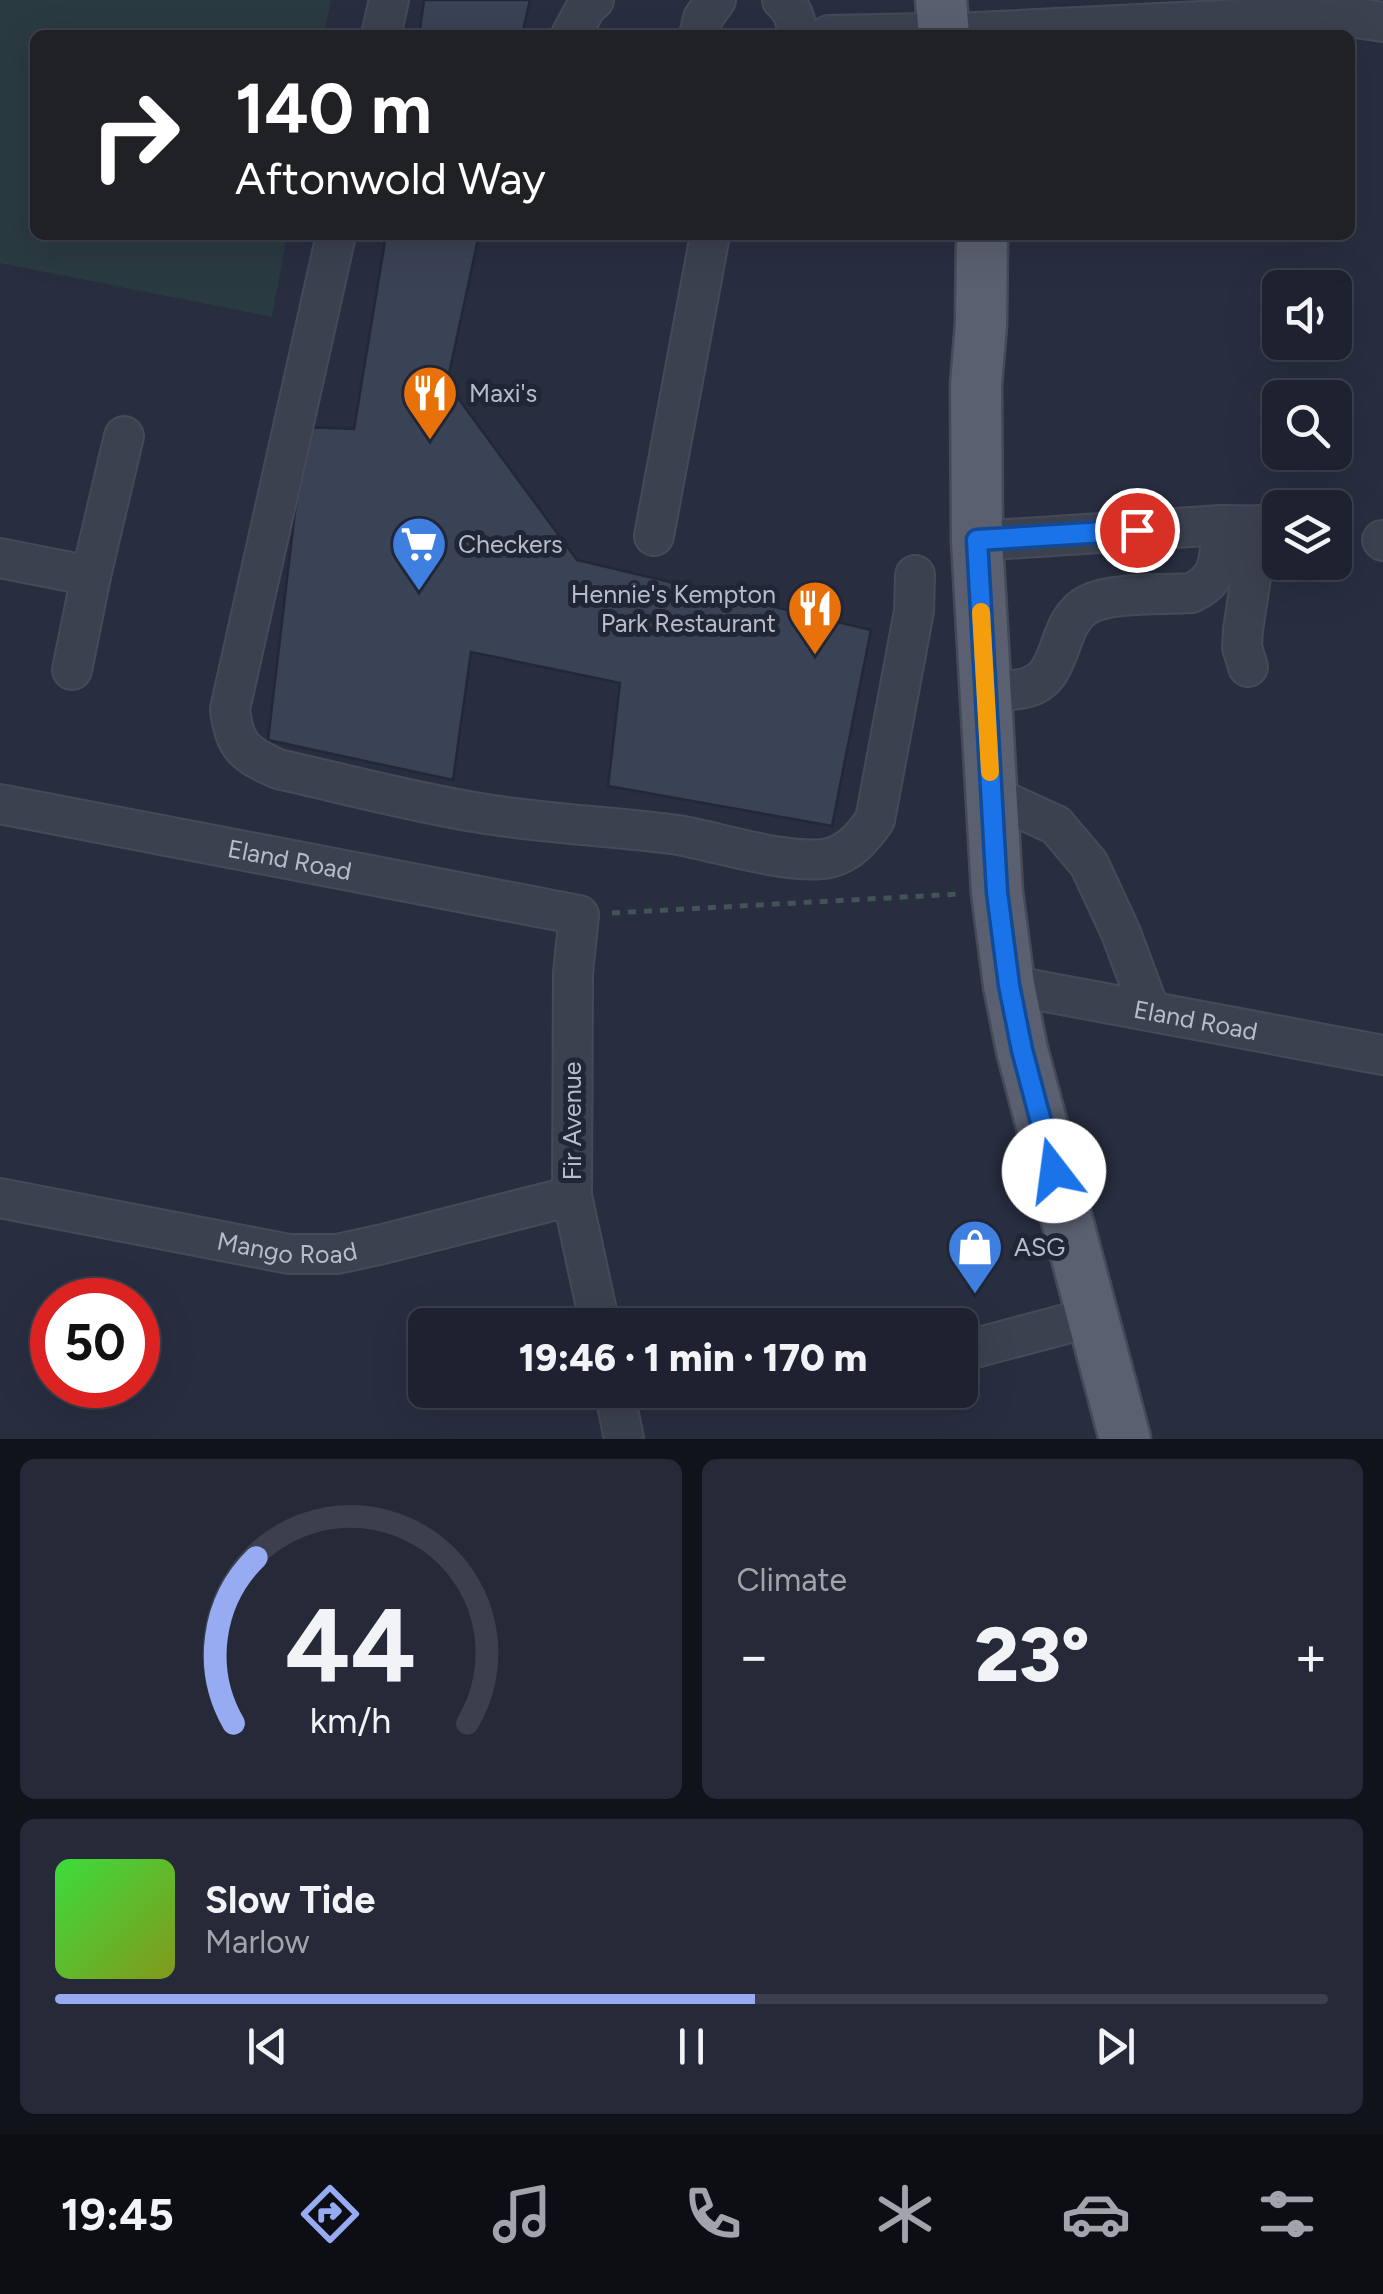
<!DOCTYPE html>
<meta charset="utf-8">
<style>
body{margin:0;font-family:Figtree,sans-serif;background:#262a38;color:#f1f3f6;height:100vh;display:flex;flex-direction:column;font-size:38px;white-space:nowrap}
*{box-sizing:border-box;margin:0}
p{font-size:32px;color:#a1a4ab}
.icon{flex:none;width:55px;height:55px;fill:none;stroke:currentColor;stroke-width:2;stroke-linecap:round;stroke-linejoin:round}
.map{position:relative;height:1439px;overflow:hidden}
.sheet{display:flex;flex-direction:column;gap:20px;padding:20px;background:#10131a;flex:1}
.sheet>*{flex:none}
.guide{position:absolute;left:30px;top:30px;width:1325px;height:210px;border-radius:15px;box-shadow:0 10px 40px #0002,0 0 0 2px #3c3f4c;background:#202124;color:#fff;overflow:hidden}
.tools{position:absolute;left:1262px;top:270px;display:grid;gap:20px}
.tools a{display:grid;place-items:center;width:90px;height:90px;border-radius:15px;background:#1e2230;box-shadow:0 10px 40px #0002,0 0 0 2px #3c3f4c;font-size:50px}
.speed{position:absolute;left:30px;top:1278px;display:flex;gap:20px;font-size:50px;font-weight:700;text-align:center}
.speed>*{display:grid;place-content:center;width:130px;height:130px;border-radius:50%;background:#1e2230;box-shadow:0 10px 40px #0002,0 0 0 2px #3c3f4c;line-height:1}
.speed .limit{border:15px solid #d22;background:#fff;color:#111}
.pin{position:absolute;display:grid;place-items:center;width:85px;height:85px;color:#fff;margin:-42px;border:5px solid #fff;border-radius:50%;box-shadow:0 2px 10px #0007}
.me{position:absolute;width:110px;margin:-55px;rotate:345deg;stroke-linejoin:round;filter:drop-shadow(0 0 8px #0008)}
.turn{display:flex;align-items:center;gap:35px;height:210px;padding:0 40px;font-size:45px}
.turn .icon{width:130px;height:130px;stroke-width:2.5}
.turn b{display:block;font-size:70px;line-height:85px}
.big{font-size:75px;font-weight:800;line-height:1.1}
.sheet .widget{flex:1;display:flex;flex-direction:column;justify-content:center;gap:15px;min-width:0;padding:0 35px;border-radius:15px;background:#262a38}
.sheet .dial{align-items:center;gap:0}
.dial svg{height:260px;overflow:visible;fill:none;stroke:#3c3f4c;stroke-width:7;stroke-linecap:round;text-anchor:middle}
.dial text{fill:#f1f3f6;stroke:none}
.song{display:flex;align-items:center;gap:30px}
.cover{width:120px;height:120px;border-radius:15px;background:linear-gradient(135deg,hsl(120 70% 55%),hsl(70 70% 35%))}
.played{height:10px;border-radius:5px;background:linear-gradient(90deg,#96abf2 55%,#3c3f4c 55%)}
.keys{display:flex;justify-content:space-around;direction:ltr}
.heat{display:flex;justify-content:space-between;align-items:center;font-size:55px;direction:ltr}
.sheet .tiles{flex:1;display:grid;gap:20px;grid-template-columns:1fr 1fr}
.widget:last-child{grid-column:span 2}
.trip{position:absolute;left:408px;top:1308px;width:570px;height:100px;border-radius:15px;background:#1e2230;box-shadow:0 10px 40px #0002,0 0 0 2px #3c3f4c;font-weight:800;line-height:100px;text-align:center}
.tabs{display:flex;height:160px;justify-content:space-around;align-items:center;background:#0c0e13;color:#a1a4ab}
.tabs .icon{width:70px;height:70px}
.tabs .current{color:#96abf2}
.tabs b{font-size:45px;color:#f1f3f6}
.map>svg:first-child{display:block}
.green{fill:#2a3a41}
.building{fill:#3a4255;stroke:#222837;stroke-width:2.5}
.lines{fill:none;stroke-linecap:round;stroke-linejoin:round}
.minor-casing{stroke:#454a59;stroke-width:42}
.major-casing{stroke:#454a59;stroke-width:55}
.path{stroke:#435359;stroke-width:5;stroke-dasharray:8 8;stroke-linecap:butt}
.minor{stroke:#3c4150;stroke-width:38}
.major{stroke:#5a606f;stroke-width:50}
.route-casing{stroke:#114b97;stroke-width:25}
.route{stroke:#1a73e8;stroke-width:18}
.slow{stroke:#f59e0b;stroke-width:18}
.labels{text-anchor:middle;stroke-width:10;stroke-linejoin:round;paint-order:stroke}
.poi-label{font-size:25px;fill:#b8bcca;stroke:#202635;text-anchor:start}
.street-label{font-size:25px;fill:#b8bcca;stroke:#202635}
</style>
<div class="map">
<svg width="1383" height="1439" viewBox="0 0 1383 1439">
<rect width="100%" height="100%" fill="#282e40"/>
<path class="green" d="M0,0h331l-7,35h-289v200h252l-15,82 -272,-54z"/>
<path class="building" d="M424,0h106l-8,35h-103z
M386,235h93l-32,148 130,177 294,70 -39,196 -224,-40 12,-103 -149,-31 -18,128 -185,-40 37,-313 49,2z"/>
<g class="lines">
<g class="minor-casing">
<g id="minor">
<path d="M782,0c11,9 14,21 16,35"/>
<path d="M381,35l8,-35"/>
<path d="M571,35l15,-28 8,-7"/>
<path d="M699,35l4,-17 13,-18"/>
<path d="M829,35l147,-3 326,-16 48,1 33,5"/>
<path d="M336,235l-106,474c4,38 15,45 48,60 67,15 134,33 202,44 66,11 132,13 198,22 41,7 113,31 151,23 21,-5 34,-21 46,-38l39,-209 1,-36"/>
<path d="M654,536l56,-301"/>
<path d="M1382,540l1,1"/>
<path d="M977,541l245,-16 58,1"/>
<path d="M0,558l91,18 33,-140"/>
<path d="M1248,667l-6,-20 1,-17 16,-105"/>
<path d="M72,670l19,-94"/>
<path d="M986,692c12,-1 27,-1 39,-4 42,-10 28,-66 64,-84 23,-12 75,-9 102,-11 32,-14 28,-38 31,-68"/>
<path d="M992,796l64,29 33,39 32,69 29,78"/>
<path id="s1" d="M0,804l579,111 -6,58 -1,223 28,129"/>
<path id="s2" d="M1009,985l374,70"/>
<path id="s3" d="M0,1198l289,56h48l46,-10 189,-48"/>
<path d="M960,1352l132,-35"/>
<path d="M614,1390l10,49"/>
</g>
</g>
<g class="major-casing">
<path id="major" d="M941,0l3,35
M982,235l-1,89 -5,61 1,156 20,351 12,93 13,65 103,389"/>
</g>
<path class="path" d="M612,913l348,-19"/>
<use href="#minor" class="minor"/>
<use href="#major" class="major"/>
</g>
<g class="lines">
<g class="route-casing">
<path id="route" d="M1054,1171l-32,-121 -13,-65 -12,-93 -20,-352 160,-10"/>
</g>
<use href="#route" class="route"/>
<path class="slow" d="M981,612l9,160"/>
</g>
<defs>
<g id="restaurant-pin" transform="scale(2.875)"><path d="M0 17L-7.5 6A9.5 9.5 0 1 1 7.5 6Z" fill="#e8710a" stroke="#202635"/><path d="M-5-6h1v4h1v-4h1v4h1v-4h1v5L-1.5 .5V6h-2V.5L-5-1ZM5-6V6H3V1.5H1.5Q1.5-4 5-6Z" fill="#fff"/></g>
<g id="supermarket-pin" transform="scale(2.875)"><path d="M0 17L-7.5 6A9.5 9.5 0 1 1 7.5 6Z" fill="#3f7fe0" stroke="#202635"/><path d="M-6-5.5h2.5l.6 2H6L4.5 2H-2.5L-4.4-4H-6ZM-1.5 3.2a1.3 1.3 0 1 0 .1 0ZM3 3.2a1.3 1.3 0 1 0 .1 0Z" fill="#fff"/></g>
<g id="shop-pin" transform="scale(2.875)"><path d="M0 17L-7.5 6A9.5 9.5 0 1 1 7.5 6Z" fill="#3f7fe0" stroke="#202635"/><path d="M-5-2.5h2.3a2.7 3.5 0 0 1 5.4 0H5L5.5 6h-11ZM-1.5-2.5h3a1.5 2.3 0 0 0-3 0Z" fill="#fff"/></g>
</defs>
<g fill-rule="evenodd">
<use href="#restaurant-pin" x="430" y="393"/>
<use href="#supermarket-pin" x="419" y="544"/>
<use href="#restaurant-pin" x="815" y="608"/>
<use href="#shop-pin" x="975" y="1247"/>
</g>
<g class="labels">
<g class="poi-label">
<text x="469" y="402">Maxi's</text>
<text x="458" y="553">Checkers</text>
<text x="776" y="603" text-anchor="end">Hennie's Kempton<tspan x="776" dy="29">Park Restaurant</tspan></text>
<text x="1014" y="1256">ASG</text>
</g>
<g class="street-label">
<text dy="9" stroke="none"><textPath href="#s1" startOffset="295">Eland Road</textPath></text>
<text dy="9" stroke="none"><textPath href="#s2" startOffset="190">Eland Road</textPath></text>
<text transform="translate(572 1121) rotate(-90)" y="9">Fir Avenue</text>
<text dy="9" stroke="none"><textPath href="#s3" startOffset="292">Mango Road</textPath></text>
</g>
</g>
</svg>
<div class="tools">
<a><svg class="icon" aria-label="sound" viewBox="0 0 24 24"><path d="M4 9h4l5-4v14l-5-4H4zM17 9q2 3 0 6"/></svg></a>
<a><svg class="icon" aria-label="search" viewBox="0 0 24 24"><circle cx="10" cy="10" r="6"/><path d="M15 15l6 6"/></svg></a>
<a><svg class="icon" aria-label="layers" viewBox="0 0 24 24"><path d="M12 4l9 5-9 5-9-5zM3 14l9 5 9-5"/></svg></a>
</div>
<div class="speed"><div class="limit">50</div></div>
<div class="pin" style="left:1137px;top:530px;background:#d93025"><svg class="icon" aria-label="arrive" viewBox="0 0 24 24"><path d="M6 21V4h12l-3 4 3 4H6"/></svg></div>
<svg class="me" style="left:1054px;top:1171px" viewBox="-20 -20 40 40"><circle r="19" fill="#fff"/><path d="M0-13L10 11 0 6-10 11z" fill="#1a73e8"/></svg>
<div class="trip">19:46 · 1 min · 170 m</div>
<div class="guide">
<div class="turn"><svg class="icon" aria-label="right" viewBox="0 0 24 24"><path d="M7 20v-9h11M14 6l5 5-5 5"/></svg><div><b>140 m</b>Aftonwold Way</div></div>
</div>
</div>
<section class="sheet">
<div class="tiles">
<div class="widget dial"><svg viewBox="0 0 100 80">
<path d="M14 69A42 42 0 1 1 86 69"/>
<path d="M14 69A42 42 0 0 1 21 18" stroke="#96abf2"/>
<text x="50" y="56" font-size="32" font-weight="700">44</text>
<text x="50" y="72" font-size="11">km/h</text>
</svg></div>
<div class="widget"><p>Climate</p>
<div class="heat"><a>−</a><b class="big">23°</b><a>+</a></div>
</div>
<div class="widget">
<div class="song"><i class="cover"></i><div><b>Slow Tide</b><p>Marlow</p></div></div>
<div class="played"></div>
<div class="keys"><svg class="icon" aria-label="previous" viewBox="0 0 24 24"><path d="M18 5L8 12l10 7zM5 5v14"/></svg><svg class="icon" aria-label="pause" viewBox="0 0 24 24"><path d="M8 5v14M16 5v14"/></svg><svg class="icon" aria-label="next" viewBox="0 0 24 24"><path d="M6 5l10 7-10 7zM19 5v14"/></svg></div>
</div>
</div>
</section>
<nav class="tabs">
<b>19:45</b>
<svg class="icon current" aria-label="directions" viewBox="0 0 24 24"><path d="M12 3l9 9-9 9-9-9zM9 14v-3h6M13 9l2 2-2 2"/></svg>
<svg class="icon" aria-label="music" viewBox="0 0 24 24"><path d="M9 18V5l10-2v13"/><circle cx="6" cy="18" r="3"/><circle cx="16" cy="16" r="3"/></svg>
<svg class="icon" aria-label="phone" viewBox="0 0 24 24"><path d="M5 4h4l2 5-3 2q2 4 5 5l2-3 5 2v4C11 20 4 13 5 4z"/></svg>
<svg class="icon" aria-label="climate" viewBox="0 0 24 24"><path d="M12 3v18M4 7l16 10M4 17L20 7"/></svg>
<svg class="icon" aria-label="car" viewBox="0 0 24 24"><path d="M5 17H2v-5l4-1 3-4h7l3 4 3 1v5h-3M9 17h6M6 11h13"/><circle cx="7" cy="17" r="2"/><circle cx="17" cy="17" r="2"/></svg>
<svg class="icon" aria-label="filters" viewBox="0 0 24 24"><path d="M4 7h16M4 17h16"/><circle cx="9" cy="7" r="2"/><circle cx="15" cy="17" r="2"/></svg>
</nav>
